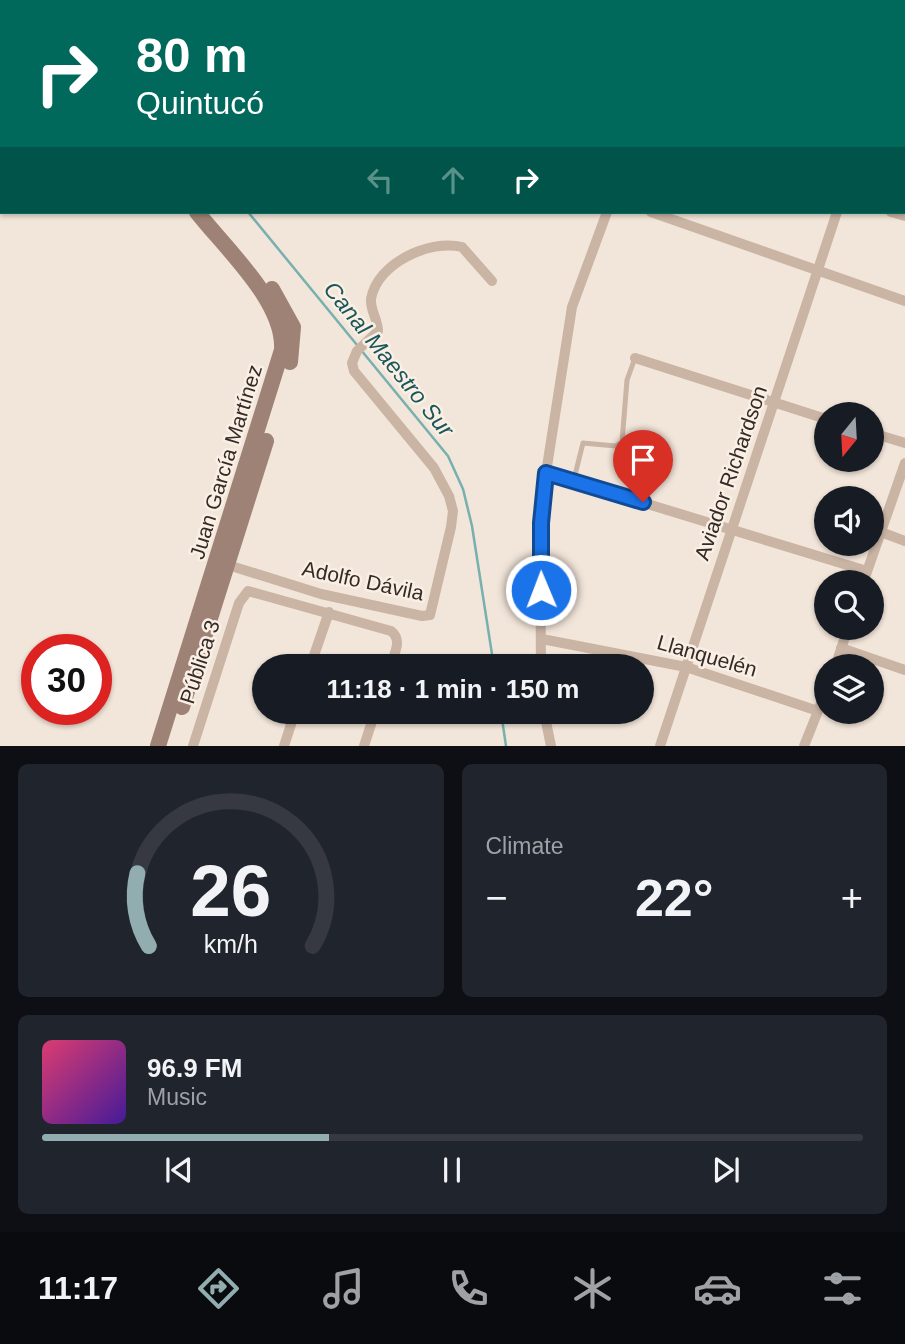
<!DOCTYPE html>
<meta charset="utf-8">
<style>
body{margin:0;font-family:Helvetica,sans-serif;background:#20242c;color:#f1f3f6;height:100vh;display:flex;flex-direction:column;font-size:26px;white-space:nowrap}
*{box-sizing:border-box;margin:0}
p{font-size:23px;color:#9ea1a6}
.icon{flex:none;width:38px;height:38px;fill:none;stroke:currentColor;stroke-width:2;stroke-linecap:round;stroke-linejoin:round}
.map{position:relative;height:746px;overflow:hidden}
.panel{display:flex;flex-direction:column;gap:18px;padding:18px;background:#0d0f14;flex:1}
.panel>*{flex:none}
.guide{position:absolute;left:0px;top:0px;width:906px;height:214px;box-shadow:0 2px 5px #0004;background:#00695c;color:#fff;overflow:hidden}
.needle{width:46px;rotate:198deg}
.controls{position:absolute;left:814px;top:402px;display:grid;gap:14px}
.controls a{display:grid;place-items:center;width:70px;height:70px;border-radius:50%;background:#171b24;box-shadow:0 2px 5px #0004;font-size:35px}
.speed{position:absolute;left:21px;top:634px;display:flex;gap:14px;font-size:35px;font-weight:700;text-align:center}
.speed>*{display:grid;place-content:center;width:91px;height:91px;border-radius:50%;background:#171b24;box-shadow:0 2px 5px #0004;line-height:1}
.speed .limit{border:10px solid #d22;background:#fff;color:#111}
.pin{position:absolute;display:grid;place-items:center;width:60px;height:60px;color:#fff;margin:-72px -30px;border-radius:50% 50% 50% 0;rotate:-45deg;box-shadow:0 0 7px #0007}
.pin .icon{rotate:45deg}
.me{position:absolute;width:77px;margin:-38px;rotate:359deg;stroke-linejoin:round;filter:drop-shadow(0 0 5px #0008)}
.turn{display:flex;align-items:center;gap:24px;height:147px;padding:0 21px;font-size:32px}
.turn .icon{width:91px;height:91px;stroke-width:2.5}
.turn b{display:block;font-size:49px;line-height:60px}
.lanes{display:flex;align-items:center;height:66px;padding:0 21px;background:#0003;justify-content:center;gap:35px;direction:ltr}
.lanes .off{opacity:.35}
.big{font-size:52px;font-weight:600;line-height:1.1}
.panel .widget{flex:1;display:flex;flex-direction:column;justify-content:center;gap:10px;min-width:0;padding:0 24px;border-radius:10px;background:#20242c}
.panel .dial{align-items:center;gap:0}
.dial svg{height:182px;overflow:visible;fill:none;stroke:#363941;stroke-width:7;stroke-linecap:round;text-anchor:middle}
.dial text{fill:#f1f3f6;stroke:none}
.song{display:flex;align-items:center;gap:21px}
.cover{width:84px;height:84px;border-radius:10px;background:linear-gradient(135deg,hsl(340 70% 55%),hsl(260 70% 35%))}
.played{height:7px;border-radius:4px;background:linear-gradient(90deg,#91adaf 35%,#363941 35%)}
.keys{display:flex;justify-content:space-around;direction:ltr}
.heat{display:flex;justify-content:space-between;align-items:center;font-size:38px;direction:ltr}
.panel .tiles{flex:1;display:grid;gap:18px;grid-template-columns:1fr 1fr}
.widget:last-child{grid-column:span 2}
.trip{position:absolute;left:252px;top:654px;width:402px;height:70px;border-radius:35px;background:#171b24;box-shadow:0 2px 5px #0004;font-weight:600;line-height:70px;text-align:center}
.tabs{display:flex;height:112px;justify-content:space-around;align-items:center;background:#090b0e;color:#9ea1a6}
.tabs .icon{width:49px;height:49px}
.tabs .current{color:#91adaf}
.tabs b{font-size:32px;color:#f1f3f6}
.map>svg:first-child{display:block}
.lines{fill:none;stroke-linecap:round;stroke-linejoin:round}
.stream{stroke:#77b0af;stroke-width:2.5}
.lane{stroke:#cab4a4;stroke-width:5}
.street{stroke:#cab4a4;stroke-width:10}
.secondary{stroke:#9e8276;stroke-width:16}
.route-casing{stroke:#114b97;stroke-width:18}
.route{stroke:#1a73e8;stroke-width:12}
.labels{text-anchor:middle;stroke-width:5;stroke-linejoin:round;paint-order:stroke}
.street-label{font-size:21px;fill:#352a26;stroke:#faefe5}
.water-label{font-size:23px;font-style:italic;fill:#1b5758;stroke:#faefe5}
</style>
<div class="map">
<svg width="905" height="746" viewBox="0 0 905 746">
<rect width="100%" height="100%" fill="#f2e5d9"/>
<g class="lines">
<path class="stream" d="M82,0l1,2
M248,212l109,133
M361,350l87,106 15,33 9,37 22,141
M501,712l5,34"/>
<path class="lane" d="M574,479l9,-36 33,3 6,-4 5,-62 8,-22"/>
<path class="street" d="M471,0l6,2
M212,1v-1
M304,2l1,-2
M444,2v-2
M597,2v-2
M751,2v-2
M904,2l1,-2
M0,160l2,1
M0,207l2,-3
M651,212l254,89
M891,212l14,4
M635,358l191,61
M872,433l33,10
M546,473l321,98
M881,532l24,9
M228,565l93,29 101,22 8,-1 21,-88 2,-16 -4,-15 -15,-28 -80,-97 -2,-8 5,-12 21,-20c0,-11 -8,-21 -7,-32 6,-36 59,-60 91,-52l30,34
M863,583l42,-120
M542,639l144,28 132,44
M841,648l64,22
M310,667l19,-55
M541,667l-1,-126 6,-68 26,-166 35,-95
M835,667l13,-39
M544,712l7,34
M193,746l46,-143 9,-12 143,40c12,9 3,23 -1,36
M284,746l11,-34
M364,746l11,-34
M660,746l177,-534
M804,746l22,-55"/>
<path class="secondary" d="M27,0l1,2
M41,0l2,2
M123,2l1,-2
M272,289l21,38 -3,35
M182,707l84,-266
M158,746l124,-396c3,-48 -57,-102 -85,-138"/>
</g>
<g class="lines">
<g class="route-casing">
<path id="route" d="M541,590v-67l5,-50 97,29"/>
</g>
<use href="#route" class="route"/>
</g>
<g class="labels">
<g class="street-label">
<text transform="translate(226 462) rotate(-73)" y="7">Juan García Martínez</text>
<text transform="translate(731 473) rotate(-71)" y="7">Aviador Richardson</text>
<text transform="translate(363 581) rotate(12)" y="7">Adolfo Dávila</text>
<text transform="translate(707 656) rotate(16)" y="7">Llanquelén</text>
<text transform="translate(200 662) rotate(-72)" y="7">Pública 3</text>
</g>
<g class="water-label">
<text transform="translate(389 359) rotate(51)" y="8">Canal Maestro Sur</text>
</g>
</g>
</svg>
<div class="controls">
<a><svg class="needle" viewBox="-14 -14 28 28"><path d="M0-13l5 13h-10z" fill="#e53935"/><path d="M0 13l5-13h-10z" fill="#9ea1a6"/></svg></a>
<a><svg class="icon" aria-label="sound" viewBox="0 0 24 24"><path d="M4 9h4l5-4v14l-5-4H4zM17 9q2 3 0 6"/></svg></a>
<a><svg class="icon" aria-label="search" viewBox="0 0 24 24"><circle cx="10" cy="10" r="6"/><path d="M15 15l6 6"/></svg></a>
<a><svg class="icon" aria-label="layers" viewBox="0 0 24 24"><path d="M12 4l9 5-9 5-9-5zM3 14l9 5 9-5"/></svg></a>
</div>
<div class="speed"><div class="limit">30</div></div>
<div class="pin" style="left:643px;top:502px;background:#d93025"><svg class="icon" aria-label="arrive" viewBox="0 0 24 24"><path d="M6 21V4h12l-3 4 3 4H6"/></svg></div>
<svg class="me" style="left:541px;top:590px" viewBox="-20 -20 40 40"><circle r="17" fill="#1a73e8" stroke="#fff" stroke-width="3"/><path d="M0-11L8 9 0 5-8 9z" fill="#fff"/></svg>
<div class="trip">11:18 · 1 min · 150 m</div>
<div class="guide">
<div class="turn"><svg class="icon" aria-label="right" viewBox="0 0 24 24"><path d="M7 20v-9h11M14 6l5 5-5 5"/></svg><div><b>80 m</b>Quintucó</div></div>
<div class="lanes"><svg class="icon off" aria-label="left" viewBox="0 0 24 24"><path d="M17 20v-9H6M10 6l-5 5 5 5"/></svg><svg class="icon off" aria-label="ahead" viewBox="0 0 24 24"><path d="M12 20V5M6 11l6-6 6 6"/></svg><svg class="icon" aria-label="right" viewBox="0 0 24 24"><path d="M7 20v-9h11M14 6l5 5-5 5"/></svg></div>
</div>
</div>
<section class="panel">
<div class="tiles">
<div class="widget dial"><svg viewBox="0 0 100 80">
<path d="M14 69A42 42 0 1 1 86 69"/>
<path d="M14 69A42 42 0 0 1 9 37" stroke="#91adaf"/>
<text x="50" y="56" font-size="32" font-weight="700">26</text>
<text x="50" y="72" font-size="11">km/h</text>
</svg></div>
<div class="widget"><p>Climate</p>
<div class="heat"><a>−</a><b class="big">22°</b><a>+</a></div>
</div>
<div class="widget">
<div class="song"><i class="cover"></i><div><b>96.9 FM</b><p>Music</p></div></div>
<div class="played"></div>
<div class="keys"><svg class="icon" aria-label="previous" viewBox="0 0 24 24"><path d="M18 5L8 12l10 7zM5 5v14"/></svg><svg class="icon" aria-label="pause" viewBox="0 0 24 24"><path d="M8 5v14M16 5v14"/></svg><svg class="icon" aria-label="next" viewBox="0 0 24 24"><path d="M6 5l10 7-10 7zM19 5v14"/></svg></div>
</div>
</div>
</section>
<nav class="tabs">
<b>11:17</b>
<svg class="icon current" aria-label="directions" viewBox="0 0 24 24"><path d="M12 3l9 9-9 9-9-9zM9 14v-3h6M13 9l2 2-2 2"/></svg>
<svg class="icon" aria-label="music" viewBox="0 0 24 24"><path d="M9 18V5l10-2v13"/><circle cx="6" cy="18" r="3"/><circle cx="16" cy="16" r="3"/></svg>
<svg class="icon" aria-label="phone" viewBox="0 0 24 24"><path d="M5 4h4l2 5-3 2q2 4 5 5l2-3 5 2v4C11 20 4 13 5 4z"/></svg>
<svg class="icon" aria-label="climate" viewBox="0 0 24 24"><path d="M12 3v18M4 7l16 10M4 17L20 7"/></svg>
<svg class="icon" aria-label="car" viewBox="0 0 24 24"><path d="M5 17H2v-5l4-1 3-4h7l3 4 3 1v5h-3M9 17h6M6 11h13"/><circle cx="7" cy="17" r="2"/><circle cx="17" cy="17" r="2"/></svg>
<svg class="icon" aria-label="filters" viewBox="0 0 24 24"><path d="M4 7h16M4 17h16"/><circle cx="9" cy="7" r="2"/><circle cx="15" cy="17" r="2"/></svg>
</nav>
